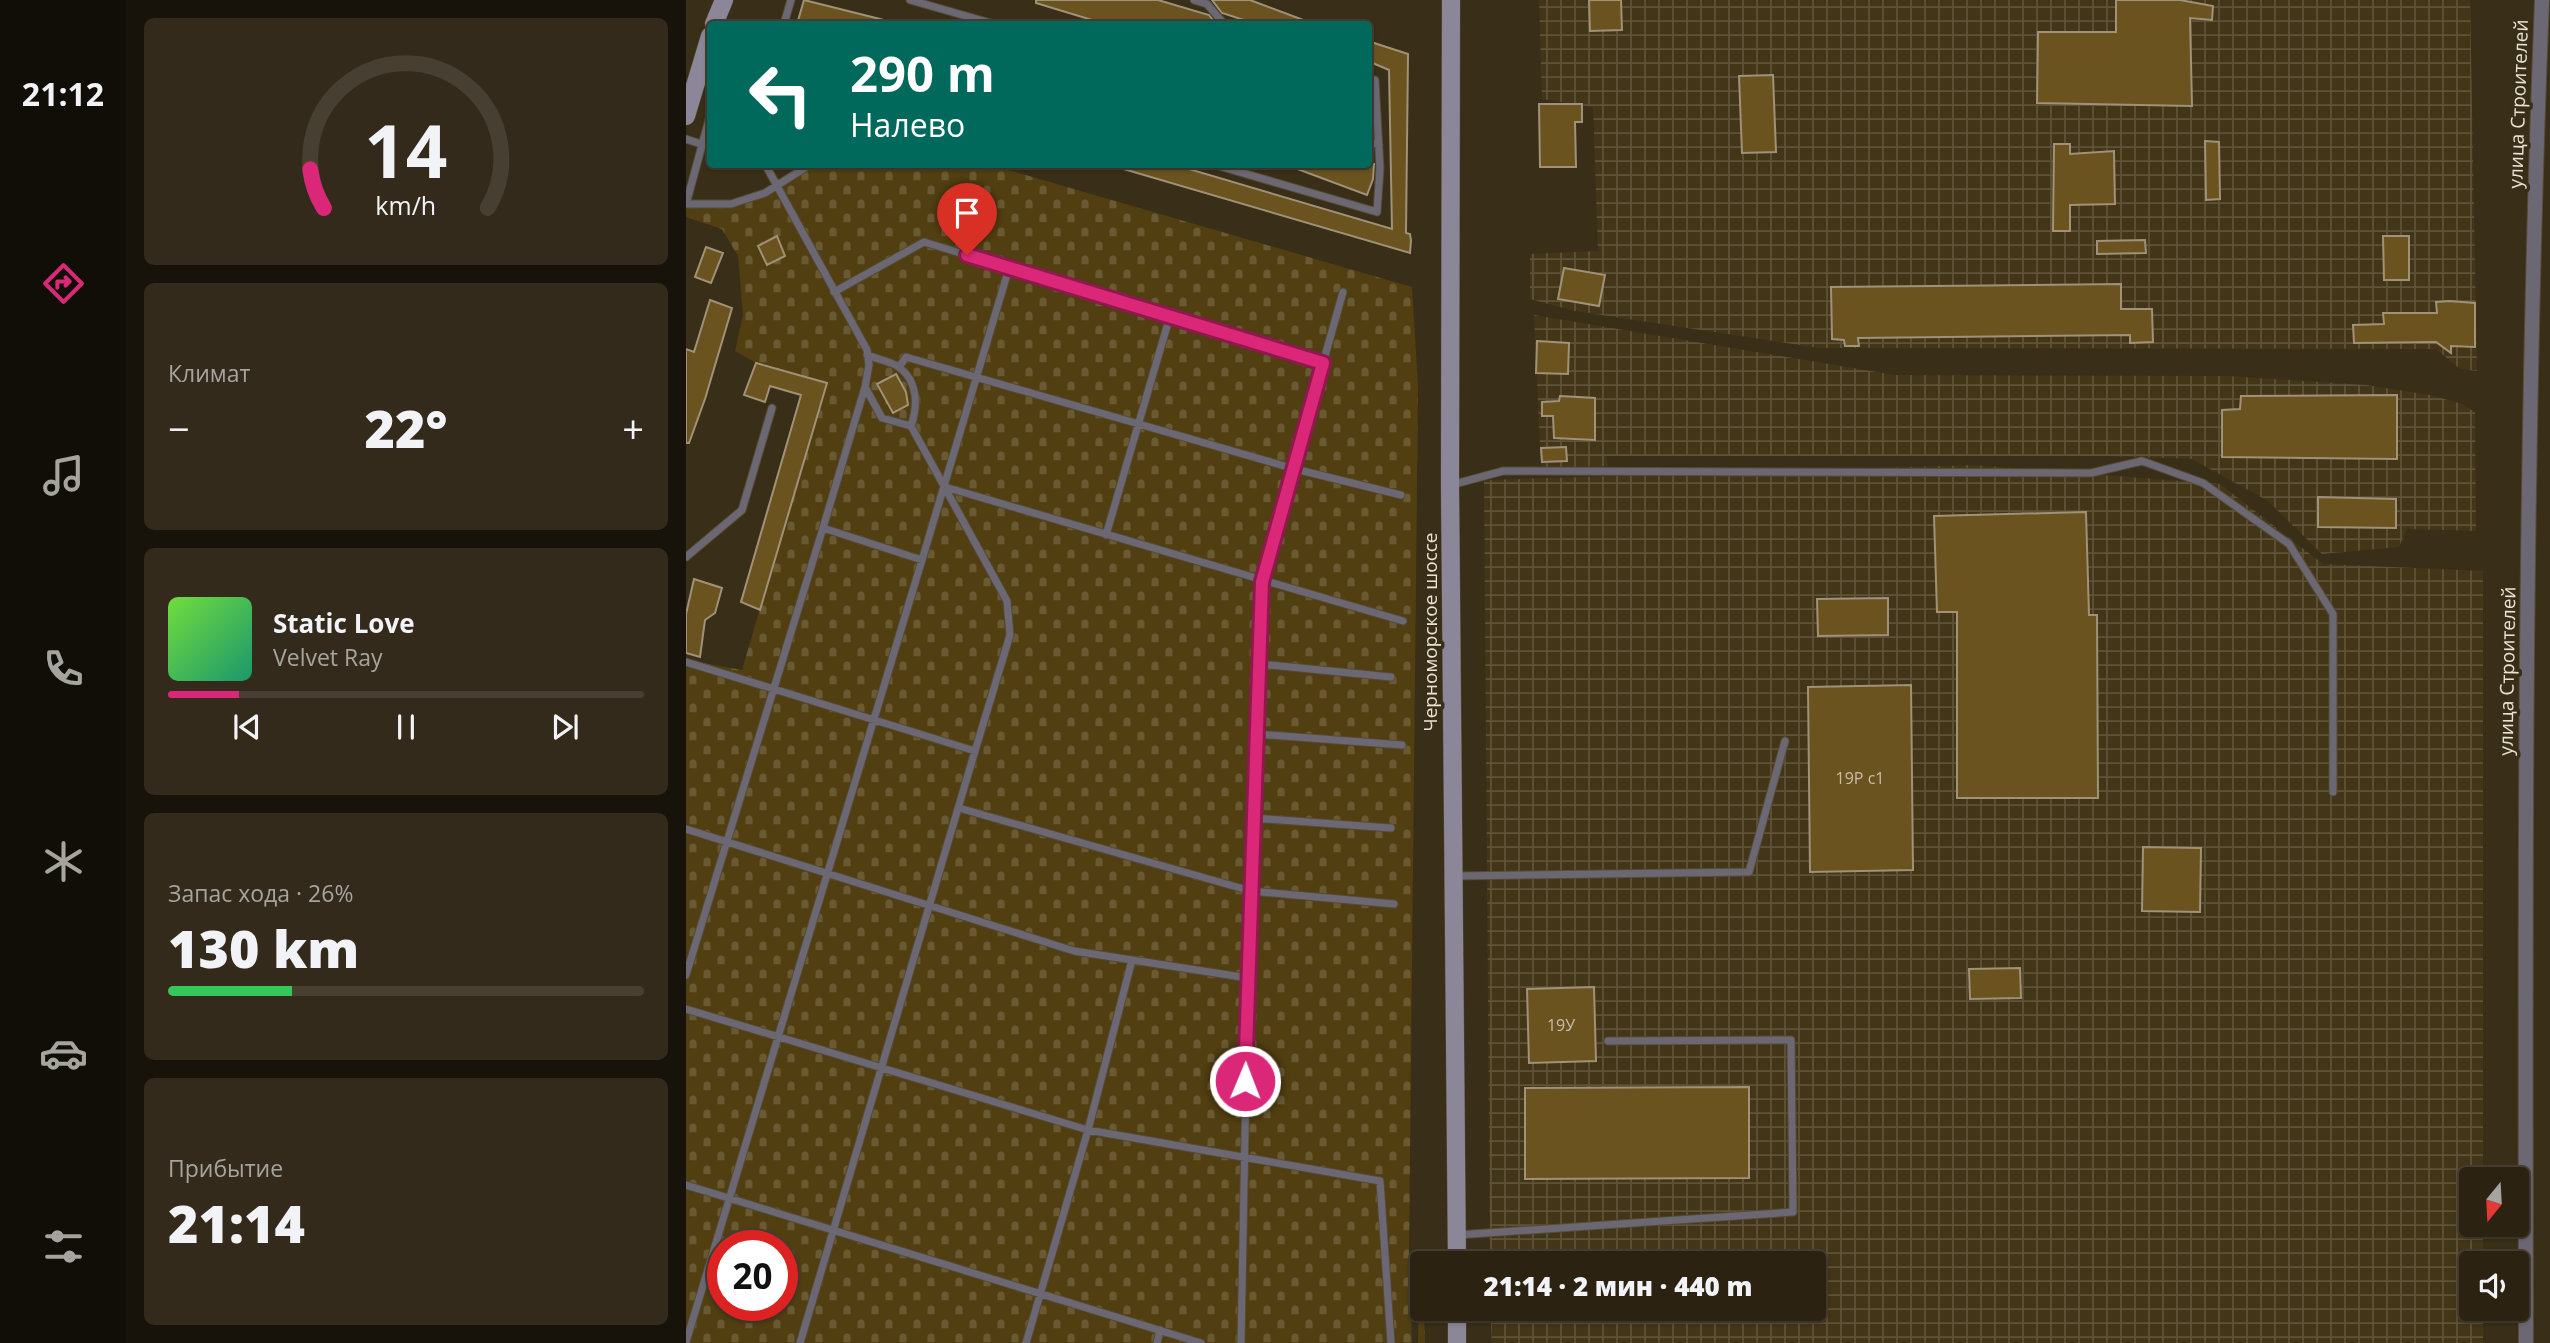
<!DOCTYPE html>
<html lang="ru">
<meta charset="utf-8">
<style>
body{margin:0;font-family:"Open Sans",sans-serif;background:#332a1b;color:#f1f3f6;height:100vh;display:flex;flex-direction:column;font-size:26px;white-space:nowrap}
*{box-sizing:border-box;margin:0}
p{font-size:23px;color:#a6a49f}
.icon{flex:none;width:38px;height:38px;fill:none;stroke:currentColor;stroke-width:2;stroke-linecap:round;stroke-linejoin:round}
.map{position:relative;flex:1;overflow:hidden}
.side{display:flex;flex-direction:column;gap:18px;padding:18px;background:#18130a;width:560px}
.side>*{flex:none}
.hud{position:absolute;left:21px;top:21px;width:665px;height:147px;border-radius:7px;box-shadow:0 2px 5px #0004,0 0 0 2px #473f32;background:#00695c;color:#fff;overflow:hidden}
.needle{width:46px;rotate:198deg}
.fabs{position:absolute;left:1773px;top:1167px;display:grid;gap:14px}
.fabs a{display:grid;place-items:center;width:70px;height:70px;border-radius:7px;background:#2b2212;box-shadow:0 2px 5px #0004,0 0 0 2px #473f32;font-size:35px}
.speed{position:absolute;left:21px;top:1230px;display:flex;gap:14px;font-size:35px;font-weight:700;text-align:center}
.speed>*{display:grid;place-content:center;width:91px;height:91px;border-radius:50%;background:#2b2212;box-shadow:0 2px 5px #0004,0 0 0 2px #473f32;line-height:1}
.speed .limit{border:10px solid #d22;background:#fff;color:#111}
.pin{position:absolute;display:grid;place-items:center;width:60px;height:60px;color:#fff;margin:-72px -30px;border-radius:50% 50% 50% 0;rotate:-45deg;box-shadow:0 0 7px #0007}
.pin .icon{rotate:45deg}
.me{position:absolute;width:77px;margin:-38px;rotate:1deg;stroke-linejoin:round;filter:drop-shadow(0 0 5px #0008)}
.turn{display:flex;align-items:center;gap:24px;height:147px;padding:0 28px;font-size:32px}
.turn .icon{width:91px;height:91px;stroke-width:2.5}
.turn b{display:block;font-size:49px;line-height:60px}
.big{font-size:52px;font-weight:800;line-height:1.1}
.side .card{flex:1;display:flex;flex-direction:column;justify-content:center;gap:10px;min-width:0;padding:0 24px;border-radius:10px;background:#332a1b}
.side .dial{align-items:center;gap:0}
.dial svg{height:182px;overflow:visible;fill:none;stroke:#473f32;stroke-width:7;stroke-linecap:round;text-anchor:middle}
.dial text{fill:#f1f3f6;stroke:none}
.song{display:flex;align-items:center;gap:21px}
.cover{width:84px;height:84px;border-radius:10px;background:linear-gradient(135deg,hsl(100 70% 55%),hsl(160 70% 35%))}
.played{height:7px;border-radius:4px;background:linear-gradient(90deg,#db2777 15%,#473f32 15%)}
.keys{display:flex;justify-content:space-around;direction:ltr}
.heat{display:flex;justify-content:space-between;align-items:center;font-size:38px;direction:ltr}
.charge{height:10px;border-radius:5px;background:linear-gradient(90deg,#34c759 26%,#473f32 0)}
.trip{position:absolute;left:724px;top:1251px;width:416px;height:70px;border-radius:7px;background:#2b2212;box-shadow:0 2px 5px #0004,0 0 0 2px #473f32;font-weight:800;line-height:70px;text-align:center}
main{display:flex;flex:1;min-height:0}
.tabs{display:flex;flex-direction:column;width:126px;justify-content:space-around;align-items:center;background:#110e07;color:#a6a49f}
.tabs .icon{width:49px;height:49px}
.tabs .active{color:#db2777}
.tabs b{font-size:32px;color:#f1f3f6}
.map>svg:first-child{display:block}
.industrial{fill:url(#industrial-grid)}
.forest{fill:url(#forest-crowns)}
.cemetery{fill:url(#cemetery-stones);fill-rule:evenodd}
.building{fill:#6a531f;stroke:#9f9279;stroke-width:2}
.lines{fill:none;stroke-linecap:round;stroke-linejoin:round}
.lane-casing{stroke:#554b36;stroke-width:9}
.street-casing{stroke:#554b36;stroke-width:16}
.secondary-casing{stroke:#554b36;stroke-width:19}
.lane{stroke:#6b6873;stroke-width:7}
.street{stroke:#6b6873;stroke-width:14}
.secondary{stroke:#8c8798;stroke-width:18}
.route-casing{stroke:#8e194d;stroke-width:18}
.route{stroke:#db2777;stroke-width:12}
.labels{text-anchor:middle;stroke-width:7;stroke-linejoin:round;paint-order:stroke}
.number-label{font-size:16px;fill:#c9bea8}
.street-label{font-size:19px;fill:#e9e2d5;stroke:#392e18}
</style>
<main>
<nav class="tabs">
<b>21:12</b>
<svg class="icon active" aria-label="directions" viewBox="0 0 24 24"><path d="M12 3l9 9-9 9-9-9zM9 14v-3h6M13 9l2 2-2 2"/></svg>
<svg class="icon" aria-label="music" viewBox="0 0 24 24"><path d="M9 18V5l10-2v13"/><circle cx="6" cy="18" r="3"/><circle cx="16" cy="16" r="3"/></svg>
<svg class="icon" aria-label="phone" viewBox="0 0 24 24"><path d="M5 4h4l2 5-3 2q2 4 5 5l2-3 5 2v4C11 20 4 13 5 4z"/></svg>
<svg class="icon" aria-label="climate" viewBox="0 0 24 24"><path d="M12 3v18M4 7l16 10M4 17L20 7"/></svg>
<svg class="icon" aria-label="car" viewBox="0 0 24 24"><path d="M5 17H2v-5l4-1 3-4h7l3 4 3 1v5h-3M9 17h6M6 11h13"/><circle cx="7" cy="17" r="2"/><circle cx="17" cy="17" r="2"/></svg>
<svg class="icon" aria-label="filters" viewBox="0 0 24 24"><path d="M4 7h16M4 17h16"/><circle cx="9" cy="7" r="2"/><circle cx="15" cy="17" r="2"/></svg>
</nav>
<section class="side">
<div class="card dial"><svg viewBox="0 0 100 80">
<path d="M14 69A42 42 0 1 1 86 69"/>
<path d="M14 69A42 42 0 0 1 8 52" stroke="#db2777"/>
<text x="50" y="56" font-size="32" font-weight="700">14</text>
<text x="50" y="72" font-size="11">km/h</text>
</svg></div>
<div class="card"><p>Климат</p>
<div class="heat"><a>−</a><b class="big">22°</b><a>+</a></div>
</div>
<div class="card">
<div class="song"><i class="cover"></i><div><b>Static Love</b><p>Velvet Ray</p></div></div>
<div class="played"></div>
<div class="keys"><svg class="icon" aria-label="previous" viewBox="0 0 24 24"><path d="M18 5L8 12l10 7zM5 5v14"/></svg><svg class="icon" aria-label="pause" viewBox="0 0 24 24"><path d="M8 5v14M16 5v14"/></svg><svg class="icon" aria-label="next" viewBox="0 0 24 24"><path d="M6 5l10 7-10 7zM19 5v14"/></svg></div>
</div>
<div class="card"><p>Запас хода · 26%</p><b class="big">130 km</b><div class="charge"></div></div>
<div class="card"><p>Прибытие</p><b class="big">21:14</b></div>
</section>
<div class="map">
<svg width="1864" height="1343" viewBox="0 0 1864 1343">
<defs>
<pattern id="industrial-grid" width="8" height="8" patternUnits="userSpaceOnUse" patternTransform="scale(1.75)"><rect width="8" height="8" fill="#433517"/><path d="M0 4h8M4 0v8" fill="none" stroke="#5e5238"/></pattern>
<pattern id="forest-crowns" width="20" height="18" patternUnits="userSpaceOnUse" patternTransform="scale(1.75)"><rect width="20" height="18" fill="#513e11"/><path d="M2 6a3 3 0 1 1 6 0M12 15a3 3 0 1 1 6 0" fill="none" stroke="#6a5a33"/></pattern>
<pattern id="cemetery-stones" width="16" height="16" patternUnits="userSpaceOnUse" patternTransform="scale(1.75)"><rect width="16" height="16" fill="#513e11"/><path d="M2 7V4a2 2 0 0 1 4 0v3zM10 15v-3a2 2 0 0 1 4 0v3z" fill="#6a5a33"/></pattern>
</defs>
<rect width="100%" height="100%" fill="#392e18"/>
<path class="industrial" d="M853,0h931l7,371 -17,-2 -24,-20 -617,-1 -244,-37 -45,-12v-45l68,-3 -5,-144 -51,-8z
M848,315l361,60 332,1 139,9 64,10 32,9 13,8 1,119 -69,-2 -8,18 -77,7 -54,-53 -76,-42 -84,-3h-501l1,10 -67,2z
M1287,465l247,19 103,80 160,7v608l-12,1v45h12v38l-12,1v45h12v34h-991l-2,-34h325v-45l-325,-1 -6,-783z"/>
<path class="forest" d="M737,1290l2,53h-7l1,-52z"/>
<path class="cemetery" d="M125,165h180l421,122 6,99 -9,868 3,89h-726v-683l56,10 84,-287 -70,-20 -21,-12 8,-36 -5,-59 -16,-27 -36,-12v-13h45l34,-11zM37,1246h59v60h-59z"/>
<path class="building" d="M118,0l80,20 -1,4h-86z
M350,0h122l51,15 7,9h-111l-69,-21z
M526,0h38l64,24h-58l-34,-11z
M903,0h32l1,30 -32,1z
M1430,0h64l33,6 -1,14 -22,-2 2,88 -155,-3 1,-71h78z
M682,41l40,13 -2,179 4,1 1,6 -1,13 -290,-85v-4h52l220,65 -3,-159 -21,-9z
M1087,75l3,77 -34,1 -3,-77z
M853,104h43v18h-7l1,45h-36z
M1519,141l14,1 1,57 -14,1z
M1368,144h16v10l44,-3 1,53 -45,1v26h-17z
M598,164h90l-1,15 -6,16z
M91,236l8,20 -18,9 -9,-19z
M1697,236h26v44h-25z
M1459,240l1,13 -49,1v-13z
M20,247l17,6 -12,30 -16,-6z
M878,268l41,7 -6,31 -41,-7z
M1435,284v25h31l1,33 -23,1v-8l-272,3 1,8h-14l-1,-6 -12,-1 -1,-52z
M24,300l22,8 -27,91 -16,44h-3v-94l8,3z
M1763,301l26,2v44l-24,-1v7l-15,-11 -82,1 -1,-18 31,-1 -1,-11h54l-1,-11z
M851,341l32,2 -1,31 -32,-1z
M70,363l71,20 -67,227 -19,-8 60,-207 -31,-9 -5,16 -21,-7z
M210,374l10,18 2,13 -15,8 -16,-29z
M1711,395v64l-175,-2v-47l18,-1 1,-13z
M874,396l35,2v42l-41,-2 -1,-22h-11v-14l17,-1z
M880,447l1,14 -25,1 -1,-14z
M1632,497l78,2v29l-78,-1z
M1400,512l3,103h8l1,183h-141v-186h-20l-3,-96z
M8,579l28,9 -7,25 -10,7 -5,37 -14,-4v-39z
M1202,598v37l-70,1 -1,-37z
M1225,685l2,185 -103,2 -2,-185z
M1457,847l58,1 -1,64 -58,-1z
M1334,968l1,30 -51,1 -1,-30z
M908,987l2,74 -67,2 -2,-74z
M1063,1087v91l-224,1v-91z"/>
<g class="lines">
<g class="lane-casing">
<path id="lane" d="M224,0l84,24
M508,0l13,4 17,20
M98,24l7,-24
M24,116l-24,88h45l34,-11 46,-29
M0,139l24,8
M682,141l11,4
M526,164l165,48 3,-44 -5,-88 -7,-2
M148,292l90,-50 399,121 20,-71
M181,355c9,4 25,6 33,13 18,14 18,38 11,58
M213,367l7,-10 389,112 106,26
M179,387l-42,141 99,32 87,-292
M765,485l52,-14 588,2 51,-12 61,22 86,61 44,70v178
M259,487l458,134
M420,535l64,-219
M0,557l56,-47 30,-102
M0,662l289,89 35,-116 -3,-34 -96,-175 -29,-8 -17,-31 4,-22 -2,-15 -102,-186
M573,664l132,13
M570,734l146,11
M273,808l292,83 143,13
M567,818l138,10
M0,829l388,122 174,27
M768,876l295,-4 36,-131
M0,975l137,-447
M0,1009l402,121 292,51 11,162
M0,1185l515,158
M771,1235l336,-23 -2,-172 -183,1
M0,1342l236,-782
M114,1343l175,-592
M340,1343l62,-213 44,-170
M471,1343l3,-13
M555,1343l7,-365 14,-396 61,-219"/>
</g>
<g class="street-casing">
<path id="street" d="M1840,1343c-1,-448 -2,-895 16,-1343"/>
</g>
<g class="secondary-casing">
<path id="secondary" d="M765,0l-1,485 7,779
M28,24l10,-24
M0,116l24,-80
M771,1309v34"/>
</g>
<use href="#lane" class="lane"/>
<use href="#street" class="street"/>
<use href="#secondary" class="secondary"/>
</g>
<g class="lines">
<g class="route-casing">
<path id="route" d="M281,255l356,108 -61,219 -17,499"/>
</g>
<use href="#route" class="route"/>
</g>
<g class="labels">
<g class="number-label">
<text x="1174" y="784">19Р с1</text>
<text x="875" y="1031">19У</text>
</g>
<g class="street-label">
<text transform="translate(1832 104) rotate(-88)" y="7">улица Строителей</text>
<text transform="translate(744 632) rotate(-90)" y="7">Черноморское шоссе</text>
<text transform="translate(1821 671) rotate(-89)" y="7">улица Строителей</text>
</g>
</g>
</svg>
<div class="fabs">
<a><svg class="needle" viewBox="-14 -14 28 28"><path d="M0-13l5 13h-10z" fill="#e53935"/><path d="M0 13l5-13h-10z" fill="#a6a49f"/></svg></a>
<a><svg class="icon" aria-label="sound" viewBox="0 0 24 24"><path d="M4 9h4l5-4v14l-5-4H4zM17 9q2 3 0 6"/></svg></a>
</div>
<div class="speed"><div class="limit">20</div></div>
<div class="pin" style="left:281px;top:255px;background:#d93025"><svg class="icon" aria-label="arrive" viewBox="0 0 24 24"><path d="M6 21V4h12l-3 4 3 4H6"/></svg></div>
<svg class="me" style="left:559px;top:1081px" viewBox="-20 -20 40 40"><circle r="17" fill="#db2777" stroke="#fff" stroke-width="3"/><path d="M0-11L8 9 0 5-8 9z" fill="#fff"/></svg>
<div class="trip">21:14 · 2 мин · 440 m</div>
<div class="hud">
<div class="turn"><svg class="icon" aria-label="left" viewBox="0 0 24 24"><path d="M17 20v-9H6M10 6l-5 5 5 5"/></svg><div><b>290 m</b>Налево</div></div>
</div>
</div>
</main>
